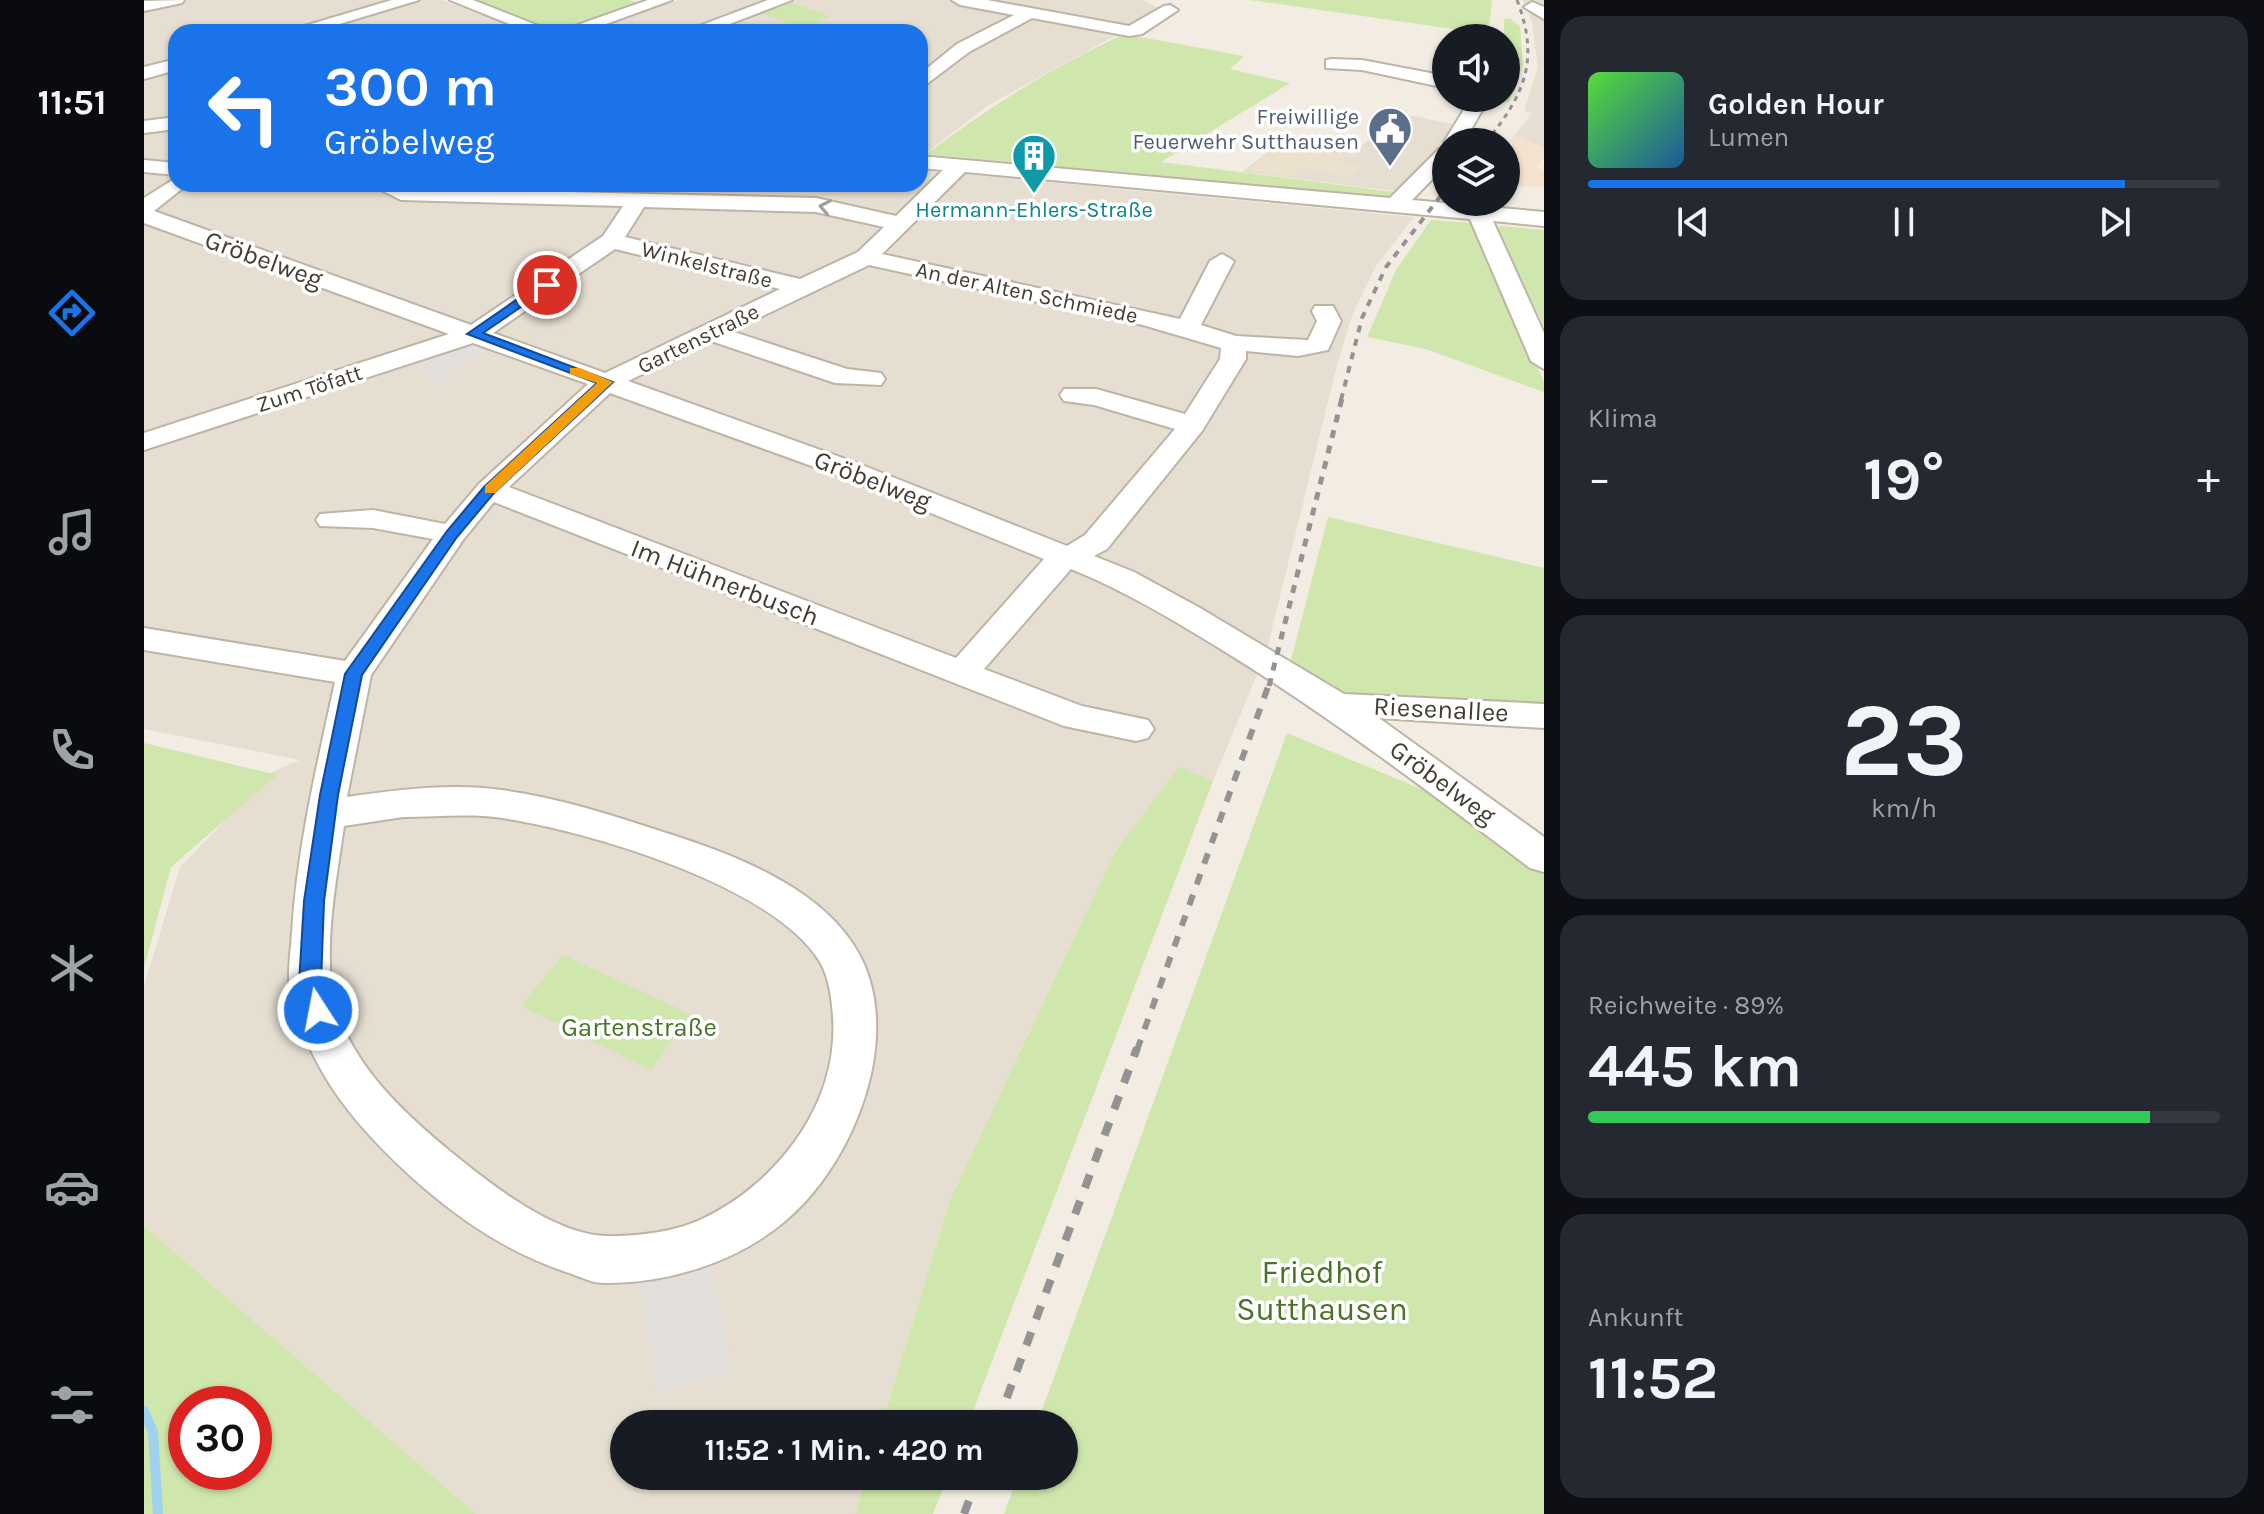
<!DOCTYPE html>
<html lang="de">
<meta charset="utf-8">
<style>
body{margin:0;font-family:Karla,sans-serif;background:#242831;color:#f1f3f6;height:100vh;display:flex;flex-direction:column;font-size:30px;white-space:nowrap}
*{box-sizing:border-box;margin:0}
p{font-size:26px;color:#9ea1a6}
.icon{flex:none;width:44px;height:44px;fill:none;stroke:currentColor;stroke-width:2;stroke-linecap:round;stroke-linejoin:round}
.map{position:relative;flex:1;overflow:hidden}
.side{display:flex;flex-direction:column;gap:16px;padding:16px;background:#0d0f14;width:720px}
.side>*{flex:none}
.banner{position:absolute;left:24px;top:24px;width:760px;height:168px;border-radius:24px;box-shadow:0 2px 6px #0004;background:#1a73e8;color:#fff;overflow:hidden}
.fabs{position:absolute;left:1288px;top:24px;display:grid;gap:16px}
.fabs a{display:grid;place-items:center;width:88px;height:88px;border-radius:50%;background:#171b24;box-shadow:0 2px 6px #0004;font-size:40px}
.speed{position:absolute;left:24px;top:1386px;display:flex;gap:16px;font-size:40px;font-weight:700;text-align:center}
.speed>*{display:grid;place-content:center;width:104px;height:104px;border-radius:50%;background:#171b24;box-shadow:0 2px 6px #0004;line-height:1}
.speed .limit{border:12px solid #d22;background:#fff;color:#111}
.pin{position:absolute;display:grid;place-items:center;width:68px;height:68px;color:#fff;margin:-34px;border:4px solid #fff;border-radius:50%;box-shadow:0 2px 8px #0007}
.me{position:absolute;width:88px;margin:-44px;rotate:349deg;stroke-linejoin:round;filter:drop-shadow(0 0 6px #0008)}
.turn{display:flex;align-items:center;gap:28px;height:168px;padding:0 24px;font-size:36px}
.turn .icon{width:104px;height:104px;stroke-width:2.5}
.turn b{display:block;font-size:56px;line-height:68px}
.big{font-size:60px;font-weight:700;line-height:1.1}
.side .widget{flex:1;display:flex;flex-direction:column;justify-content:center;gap:12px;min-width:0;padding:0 28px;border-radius:24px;background:#242831}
.side .dial{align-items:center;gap:0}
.dial b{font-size:104px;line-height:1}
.song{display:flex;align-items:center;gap:24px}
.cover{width:96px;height:96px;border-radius:12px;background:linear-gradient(135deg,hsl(110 70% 55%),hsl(210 70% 35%))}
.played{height:8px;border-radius:4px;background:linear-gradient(90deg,#1a73e8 85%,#363941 85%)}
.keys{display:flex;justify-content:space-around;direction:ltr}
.heat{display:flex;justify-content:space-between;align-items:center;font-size:44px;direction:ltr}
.charge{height:12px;border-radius:6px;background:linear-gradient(90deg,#34c759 89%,#363941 0)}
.trip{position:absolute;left:466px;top:1410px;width:468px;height:80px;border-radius:40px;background:#171b24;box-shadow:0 2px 6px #0004;font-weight:700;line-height:80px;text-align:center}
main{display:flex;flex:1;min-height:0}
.dock{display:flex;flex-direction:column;width:144px;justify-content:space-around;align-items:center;background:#090b0e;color:#9ea1a6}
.dock .icon{width:56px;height:56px}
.dock .selected{color:#1a73e8}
.dock b{font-size:36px;color:#f1f3f6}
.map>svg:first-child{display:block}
.residential{fill:#e5ded1}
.commercial{fill:#f4e2ce}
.education{fill:#ebe1cd}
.green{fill:#cfe6ac;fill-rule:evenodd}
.parking{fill:#e2dfdc}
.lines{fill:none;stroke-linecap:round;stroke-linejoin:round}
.stream{stroke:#9fd2ef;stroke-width:10}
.minor-casing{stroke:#bdb4a6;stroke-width:4}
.minor{fill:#fff;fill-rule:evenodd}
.rail-far4{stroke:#939393;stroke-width:3;stroke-dasharray:5 5;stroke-linecap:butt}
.rail-far3{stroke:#939393;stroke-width:4;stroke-dasharray:7 7;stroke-linecap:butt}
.rail-far2{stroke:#939393;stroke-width:5;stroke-dasharray:8 8;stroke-linecap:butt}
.rail-far1{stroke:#939393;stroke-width:6;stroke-dasharray:11 11;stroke-linecap:butt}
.rail{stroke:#939393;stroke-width:8;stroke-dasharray:14 14;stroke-linecap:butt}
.oneway{stroke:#a19e9a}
.route{fill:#1a73e8;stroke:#114b97;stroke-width:2}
.slow{fill:#f59e0b}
.labels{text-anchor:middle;stroke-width:7;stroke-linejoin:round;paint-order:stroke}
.far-service-label{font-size:22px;fill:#4e5e75;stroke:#fff;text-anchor:end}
.far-culture-label{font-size:22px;fill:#0d838f;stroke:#fff}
.far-street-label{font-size:22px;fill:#433c34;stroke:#fff}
.street-label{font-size:26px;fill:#433c34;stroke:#fff}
.park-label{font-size:26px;fill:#497428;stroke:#fff}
.near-park-label{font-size:32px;fill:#497428;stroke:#fff}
</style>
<main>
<nav class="dock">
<b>11:51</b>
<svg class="icon selected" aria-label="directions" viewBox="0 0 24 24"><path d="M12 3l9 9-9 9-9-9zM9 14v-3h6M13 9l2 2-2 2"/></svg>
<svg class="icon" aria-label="music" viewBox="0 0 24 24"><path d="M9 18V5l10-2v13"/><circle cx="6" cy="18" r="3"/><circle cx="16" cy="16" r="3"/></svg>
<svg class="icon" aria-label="phone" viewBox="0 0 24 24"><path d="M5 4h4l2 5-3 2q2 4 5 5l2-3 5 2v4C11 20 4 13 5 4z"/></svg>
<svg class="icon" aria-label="climate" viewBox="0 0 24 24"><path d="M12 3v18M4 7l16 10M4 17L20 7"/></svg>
<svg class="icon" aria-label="car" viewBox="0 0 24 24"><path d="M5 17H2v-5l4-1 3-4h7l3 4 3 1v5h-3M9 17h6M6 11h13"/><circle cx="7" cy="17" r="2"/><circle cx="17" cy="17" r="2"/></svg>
<svg class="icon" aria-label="filters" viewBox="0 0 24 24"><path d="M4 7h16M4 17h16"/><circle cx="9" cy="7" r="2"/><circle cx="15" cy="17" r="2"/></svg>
</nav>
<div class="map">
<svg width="1400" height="1514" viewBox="0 0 1400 1514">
<rect width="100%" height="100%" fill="#f2ece3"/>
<path class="residential" d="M0,0h298l88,32h-354v152h744v-14l494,47 -38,49 -23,47 -16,52 -71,288 -53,128 -34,-13 -64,84 -165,348 -68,224h-258v52h242l-11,38h-379l-332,-288v-240l36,-119 92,-95 28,-12 -156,-31z
M535,0h464l19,10 -175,96 -67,52v-126h-337z
M1379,0h21v148l-29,-13 17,-22 -8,-2 14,-44 -6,-45z
M1255,113l57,12 -34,45 -27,21 -153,-19 44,-34 67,16z"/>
<path class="commercial" d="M1371,135l29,13v10l-8,9 8,3v17l-38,-1v-35l8,-8 -4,-2z"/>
<path class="education" d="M1144,140l59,14 -9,7 23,6 -11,11 -50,-11 -6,9 -46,-5z"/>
<path class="green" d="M326,0h160l8,3 -78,26h-11z
M1106,0h241l1,1 -4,33z
M647,2l38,14 -20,12 -50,-15z
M1365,18l11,8 3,38 -14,38 -11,2 -12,-5 20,-1 -2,-79z
M980,34l120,22 -14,13 60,14 -129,79 233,30 -9,6 -458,-44c64,-49 125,-86 197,-120z
M1287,220l42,3 71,159v10l-118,-43 -59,-12 29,-67z
M1356,226l44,4v96l-47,-97z
M1184,517l216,51v141c-84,-5 -181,5 -255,-41z
M1143,733l163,68 94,70v643h-540l14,-38h46v-52h-27z
M0,743l133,32 -106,92 -27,101z
M1035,767l34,14 -245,643h-86l68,-224 165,-348z
M419,955l127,59 -39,56 -130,-64z
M0,1226l332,288h-332zM42,1404h68v68h-68z
M722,1476h82l-15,38h-78z"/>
<path class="parking" d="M330,343l14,6 -36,22 -11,17 -29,-26z
M568,1266l21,106 -76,20 -17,-108z"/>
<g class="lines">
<path class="stream" d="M0,1411l9,21 5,82"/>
<g class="minor-casing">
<path id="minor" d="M40,0l-2,3 -38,8v-10z
M248,0h27l-106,32h-29z
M306,0h23l81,32h-25z
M504,0h24l-88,32h-26z
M624,0h24l-83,32h-26z
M808,0h35l142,26 35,-20 6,-1 8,5 -36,24 -13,2 -97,-18 -63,34 -49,37v-15l37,-30 57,-29 -54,-10z
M1388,2l12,5v12l-20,-12z
M32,59v11l-32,9v-12z
M1188,59l30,1 84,16v12l-84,-18 -36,-2v-8z
M1327,98h18l-25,44h-18v3l-2,-3z
M32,117v12l-32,4v-12z
M1302,147v18l-34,35 132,12v14l-51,-5 51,112v36l-13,-8 -61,-142 -505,-47 -83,82 298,65 30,-58 12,-7 12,7 -33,64 35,11 72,4 9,-19 -5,-10 3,-5h18l8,15 -13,29 -30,6 -52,-5v8l-44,72 -95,118 -13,7 40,16 66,36 144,86 200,10v24l-165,-10 165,119v35l-14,-4c-98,-74 -194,-147 -298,-212 -52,-32 -104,-64 -161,-87l-87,100 98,37 66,14 6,9 -6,9 -12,3 -72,-15 -570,-224 -31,38 -92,135 -24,122c50,-7 104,-14 154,-7 55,7 107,24 159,41 67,21 153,52 193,113 56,84 2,220 -69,278 -48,40 -115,61 -177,61 -12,1 -24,-5 -35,-9 -56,-18 -104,-48 -148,-86 -64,-56 -116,-115 -134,-200 -3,-17 1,-37 2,-55 5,-85 25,-168 43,-251l-191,-32v-22l201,33 88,-122 -60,-11 -53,-2 -4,-6 4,-6 53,-4 72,14 34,-40 109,-100 -115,-41 -329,107v-17l305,-99 -305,-111v-25l32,-20v6h12l-34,27 317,114 132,-89 20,-30 -222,-6 -22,-11 3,-5h22l1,4 411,10 80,18 47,-46 -23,-2v-12l470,42 49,-49zM500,207l172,5 68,15 -26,25 -58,27 -175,-42zM471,249l165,40 -175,84 -112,-40zM725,265l274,60 78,23 -1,11 -35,55 -89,-25h-32l-4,6 4,6 30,4 81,24 -90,106 -18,11 -205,-81 -234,-84 83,-40 124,42 46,2 4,-6 -4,-6 -34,-4 -116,-38zM466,393l232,84 202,82 -88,99 -447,-171zM259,817c32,0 68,-4 99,1 86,13 271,67 318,144 9,15 12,38 13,55 6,86 -55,166 -131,202 -27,13 -67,18 -97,17 -52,-2 -116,-53 -154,-84 -52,-43 -113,-99 -120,-171 -5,-50 6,-105 13,-155z
M0,160l32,3v12l-32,-3z"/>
</g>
<use href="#minor" class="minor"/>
<path class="rail-far4" d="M1342,142c39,-48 54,-82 31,-142"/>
<path class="rail-far3" d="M1197,400l21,-82 24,-51 60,-78"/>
<path class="rail-far2" d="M1125,686l73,-288"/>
<path class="rail-far1" d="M993,1050l132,-366"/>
<path class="rail" d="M853,1424l140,-376
M820,1514l14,-38"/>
</g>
<defs><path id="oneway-chevron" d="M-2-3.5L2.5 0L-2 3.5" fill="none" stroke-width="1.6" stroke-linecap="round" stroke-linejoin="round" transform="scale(2)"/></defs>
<use class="oneway" href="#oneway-chevron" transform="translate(681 207) rotate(-169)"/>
<path class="route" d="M398,282l11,3 -70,48 130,49 -119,111 -37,44 -95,138 -24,120 -14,106 -3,82 8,27 -4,6h-15l-11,-33 5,-82 16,-106 25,-121 102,-143 37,-44 113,-104 -130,-49z"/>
<path class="slow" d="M426,368h10l33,14 -118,111h-10v-7l112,-103 -27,-9z"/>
<defs>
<g id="civic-pin" transform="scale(2.3)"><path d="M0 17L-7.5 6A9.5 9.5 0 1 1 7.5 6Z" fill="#5c6f8a" stroke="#fff"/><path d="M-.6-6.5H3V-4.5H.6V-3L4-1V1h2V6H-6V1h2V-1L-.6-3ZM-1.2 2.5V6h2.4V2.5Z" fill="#fff"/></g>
<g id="building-pin" transform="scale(2.3)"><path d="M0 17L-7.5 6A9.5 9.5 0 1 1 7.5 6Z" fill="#0f9aa8" stroke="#fff"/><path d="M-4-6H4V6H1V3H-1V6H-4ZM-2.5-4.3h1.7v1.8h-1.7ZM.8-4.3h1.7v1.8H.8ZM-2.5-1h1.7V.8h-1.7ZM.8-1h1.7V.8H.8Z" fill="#fff"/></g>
</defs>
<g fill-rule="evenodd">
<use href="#civic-pin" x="1246" y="129"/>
<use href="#building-pin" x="890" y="156"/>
</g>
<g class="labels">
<g class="far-service-label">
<text x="1215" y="124">Freiwillige<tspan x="1215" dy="25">Feuerwehr Sutthausen</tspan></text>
</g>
<g class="far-culture-label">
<text x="890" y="217">Hermann-Ehlers-Straße</text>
</g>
<g class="far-street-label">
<text transform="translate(563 264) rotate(14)" y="8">Winkelstraße</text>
<text transform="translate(883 292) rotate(12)" y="8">An der Alten Schmiede</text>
<text transform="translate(554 338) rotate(-26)" y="8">Gartenstraße</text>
<text transform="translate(165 388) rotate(-18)" y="8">Zum Töfatt</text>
</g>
<g class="street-label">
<text transform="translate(120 259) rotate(20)" y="9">Gröbelweg</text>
<text transform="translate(729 480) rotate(21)" y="9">Gröbelweg</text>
<text transform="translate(581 582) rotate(21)" y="9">Im Hühnerbusch</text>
<text transform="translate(1297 709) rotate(3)" y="9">Riesenallee</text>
<text transform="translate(1299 782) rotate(36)" y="9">Gröbelweg</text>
</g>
<g class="park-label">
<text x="495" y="1036">Gartenstraße</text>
</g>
<g class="near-park-label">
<text x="1178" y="1283">Friedhof<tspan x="1178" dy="37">Sutthausen</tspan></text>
</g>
</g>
</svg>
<div class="fabs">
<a><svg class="icon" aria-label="sound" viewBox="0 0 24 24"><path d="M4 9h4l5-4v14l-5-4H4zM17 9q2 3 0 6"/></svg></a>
<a><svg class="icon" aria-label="layers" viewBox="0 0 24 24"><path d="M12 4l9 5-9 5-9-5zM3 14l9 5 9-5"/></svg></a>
</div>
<div class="speed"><div class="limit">30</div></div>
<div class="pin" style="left:403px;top:285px;background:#d93025"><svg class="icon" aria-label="arrive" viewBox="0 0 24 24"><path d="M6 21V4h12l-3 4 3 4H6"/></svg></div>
<svg class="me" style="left:174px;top:1010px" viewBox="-20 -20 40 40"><circle r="17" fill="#1a73e8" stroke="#fff" stroke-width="3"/><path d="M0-11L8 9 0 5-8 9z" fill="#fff"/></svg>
<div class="trip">11:52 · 1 Min. · 420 m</div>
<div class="banner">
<div class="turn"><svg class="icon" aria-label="left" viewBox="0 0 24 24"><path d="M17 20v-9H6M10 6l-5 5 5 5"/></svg><div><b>300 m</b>Gröbelweg</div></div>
</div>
</div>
<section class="side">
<div class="widget">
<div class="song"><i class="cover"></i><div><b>Golden Hour</b><p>Lumen</p></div></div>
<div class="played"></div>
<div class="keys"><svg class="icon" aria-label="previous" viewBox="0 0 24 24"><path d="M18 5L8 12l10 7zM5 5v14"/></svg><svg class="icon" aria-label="pause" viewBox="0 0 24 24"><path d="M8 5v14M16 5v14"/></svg><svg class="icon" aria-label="next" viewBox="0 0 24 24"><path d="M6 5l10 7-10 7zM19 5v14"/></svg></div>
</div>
<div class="widget"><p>Klima</p>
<div class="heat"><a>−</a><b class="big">19°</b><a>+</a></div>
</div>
<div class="widget dial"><b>23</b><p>km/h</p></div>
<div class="widget"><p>Reichweite · 89%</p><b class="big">445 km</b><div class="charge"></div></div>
<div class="widget"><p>Ankunft</p><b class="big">11:52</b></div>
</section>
</main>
